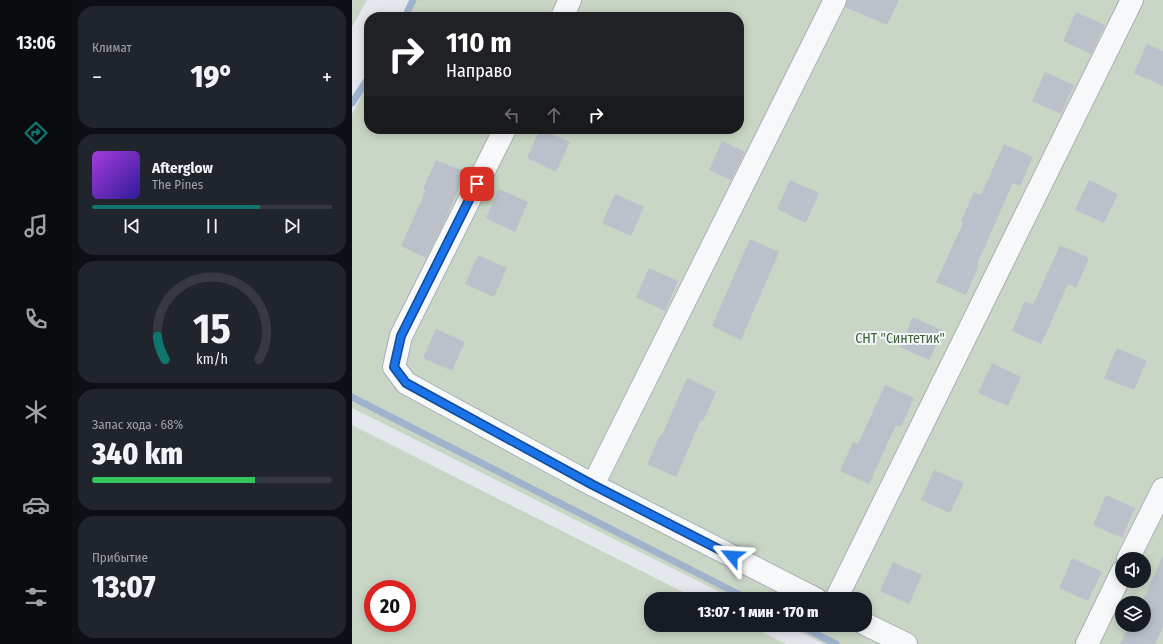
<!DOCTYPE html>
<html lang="ru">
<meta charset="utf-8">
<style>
body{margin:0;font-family:"Fira Sans Condensed",sans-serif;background:#20242c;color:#f1f3f6;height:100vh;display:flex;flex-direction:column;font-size:15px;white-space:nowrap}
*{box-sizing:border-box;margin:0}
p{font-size:13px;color:#9ea1a6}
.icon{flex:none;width:22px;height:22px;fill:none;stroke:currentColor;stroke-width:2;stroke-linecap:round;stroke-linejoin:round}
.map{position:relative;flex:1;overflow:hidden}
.panel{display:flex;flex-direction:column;gap:6px;padding:6px;background:#0d0f14;width:280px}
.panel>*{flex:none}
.hud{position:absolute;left:12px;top:12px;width:380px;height:122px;border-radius:16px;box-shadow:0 2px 10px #0003;background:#202124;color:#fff;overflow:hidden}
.controls{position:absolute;left:763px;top:552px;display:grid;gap:8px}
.controls a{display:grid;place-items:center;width:36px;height:36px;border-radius:50%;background:#171b24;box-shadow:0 2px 10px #0003;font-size:20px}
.speed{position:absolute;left:12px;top:580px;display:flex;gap:8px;font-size:20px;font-weight:700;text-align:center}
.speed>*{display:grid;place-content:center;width:52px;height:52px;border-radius:50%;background:#171b24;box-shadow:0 2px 10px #0003;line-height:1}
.speed .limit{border:6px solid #d22;background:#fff;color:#111}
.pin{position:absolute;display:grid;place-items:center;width:34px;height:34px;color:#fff;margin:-17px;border-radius:8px;box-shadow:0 2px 6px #0006}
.me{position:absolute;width:44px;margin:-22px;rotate:297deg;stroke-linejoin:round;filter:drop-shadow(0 0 3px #0008)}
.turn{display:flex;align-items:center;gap:14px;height:84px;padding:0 16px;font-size:18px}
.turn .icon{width:52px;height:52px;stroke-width:2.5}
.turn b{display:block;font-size:28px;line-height:34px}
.lanes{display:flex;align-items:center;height:38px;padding:0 16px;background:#0003;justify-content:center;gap:20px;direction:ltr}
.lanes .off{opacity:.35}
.big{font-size:30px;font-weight:800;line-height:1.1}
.panel .tile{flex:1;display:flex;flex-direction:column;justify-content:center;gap:6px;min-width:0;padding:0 14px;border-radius:16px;background:#20242c}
.panel .dial{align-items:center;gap:0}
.dial svg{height:104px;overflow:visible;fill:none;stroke:#363941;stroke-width:7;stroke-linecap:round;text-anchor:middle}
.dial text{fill:#f1f3f6;stroke:none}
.song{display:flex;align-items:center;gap:12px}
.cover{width:48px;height:48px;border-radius:6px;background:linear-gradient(135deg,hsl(280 70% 55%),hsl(250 70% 35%))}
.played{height:4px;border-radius:2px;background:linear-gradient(90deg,#0f766e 70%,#363941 70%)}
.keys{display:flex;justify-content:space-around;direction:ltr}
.heat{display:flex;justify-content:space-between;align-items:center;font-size:22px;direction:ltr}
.charge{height:6px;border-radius:3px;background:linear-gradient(90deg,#34c759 68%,#363941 0)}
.trip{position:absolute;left:292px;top:592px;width:228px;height:40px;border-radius:16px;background:#171b24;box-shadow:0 2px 10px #0003;font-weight:800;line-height:40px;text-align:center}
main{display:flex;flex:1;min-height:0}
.menu{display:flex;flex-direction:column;width:72px;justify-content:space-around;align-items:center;background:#090b0e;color:#9ea1a6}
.menu .icon{width:28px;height:28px}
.menu .selected{color:#0f766e}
.menu b{font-size:18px;color:#f1f3f6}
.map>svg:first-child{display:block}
.green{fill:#c9d6c5;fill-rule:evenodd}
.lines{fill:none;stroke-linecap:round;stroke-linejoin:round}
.stream{stroke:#9fb4cc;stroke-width:7}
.building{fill:#bbc0ca}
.minor-casing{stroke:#a9aeb7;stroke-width:24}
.minor{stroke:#f7f8fa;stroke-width:22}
.route-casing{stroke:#114b97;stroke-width:10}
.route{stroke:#1a73e8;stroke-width:7}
.labels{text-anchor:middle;stroke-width:4;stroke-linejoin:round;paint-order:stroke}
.park-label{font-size:14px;fill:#3f6138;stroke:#f4f6f9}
</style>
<main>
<nav class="menu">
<b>13:06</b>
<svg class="icon selected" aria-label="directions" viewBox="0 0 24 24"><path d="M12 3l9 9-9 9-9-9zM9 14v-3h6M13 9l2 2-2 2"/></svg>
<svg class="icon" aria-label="music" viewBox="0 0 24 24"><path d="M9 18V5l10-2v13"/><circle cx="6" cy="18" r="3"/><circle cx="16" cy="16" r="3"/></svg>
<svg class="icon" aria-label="phone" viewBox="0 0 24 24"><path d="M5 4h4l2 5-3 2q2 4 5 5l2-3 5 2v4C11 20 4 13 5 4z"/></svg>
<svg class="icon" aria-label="climate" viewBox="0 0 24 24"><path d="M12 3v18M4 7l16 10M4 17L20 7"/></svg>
<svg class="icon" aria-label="car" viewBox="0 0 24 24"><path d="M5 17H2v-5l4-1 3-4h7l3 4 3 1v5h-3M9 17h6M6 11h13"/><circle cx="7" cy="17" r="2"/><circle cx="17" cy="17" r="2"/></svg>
<svg class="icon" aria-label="filters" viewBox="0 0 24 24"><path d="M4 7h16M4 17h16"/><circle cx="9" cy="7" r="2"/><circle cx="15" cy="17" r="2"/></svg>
</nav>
<section class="panel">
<div class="tile"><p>Климат</p>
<div class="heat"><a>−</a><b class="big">19°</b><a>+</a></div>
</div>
<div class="tile">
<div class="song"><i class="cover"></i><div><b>Afterglow</b><p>The Pines</p></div></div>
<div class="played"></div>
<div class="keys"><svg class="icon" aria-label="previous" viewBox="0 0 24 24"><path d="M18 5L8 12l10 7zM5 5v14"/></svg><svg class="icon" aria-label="pause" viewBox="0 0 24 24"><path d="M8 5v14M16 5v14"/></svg><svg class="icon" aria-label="next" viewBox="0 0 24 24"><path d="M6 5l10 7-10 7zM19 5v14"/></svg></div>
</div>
<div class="tile dial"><svg viewBox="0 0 100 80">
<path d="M14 69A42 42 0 1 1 86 69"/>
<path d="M14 69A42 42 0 0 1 8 51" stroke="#0f766e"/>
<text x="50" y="56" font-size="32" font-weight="700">15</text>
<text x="50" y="72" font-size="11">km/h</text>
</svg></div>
<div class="tile"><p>Запас хода · 68%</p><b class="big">340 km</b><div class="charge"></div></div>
<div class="tile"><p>Прибытие</p><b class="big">13:07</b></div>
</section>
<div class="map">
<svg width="811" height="644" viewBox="0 0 811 644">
<rect width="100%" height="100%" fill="#e4e7ec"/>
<path class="green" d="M0,0h15l-15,27z
M60,0h751v644h-339l-38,-19h79v-26h-131l-382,-191v-294l17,-32v47h370v-112h-336zM770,559h22v22h-22zM770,603h22v22h-22z
M0,425l345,174h-46v26h97l38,19h-434zM21,589h34v34h-34z"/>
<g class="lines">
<path class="stream" d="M53,17l8,-17
M0,103l17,-26
M0,397l396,202
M447,625l37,19"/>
</g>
<path class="building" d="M495,0h52l-12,25 -42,-18z
M724,12l29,13 -14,29 -28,-13z
M795,44l16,7v35l-29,-13z
M693,72l29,13 -13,29 -29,-13z
M188,129l30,13 -14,30 -29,-14z
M370,141l23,11 -14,28 -22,-10z
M652,144l29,13 -13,29 -7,-3 -36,81 2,1 -13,30 -30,-13 27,-59 -2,-2 13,-29 7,3z
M84,160l30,12 -25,57 -15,29 -25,-12 25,-56 -3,-1z
M438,180l29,13 -13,30 -29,-14z
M737,180l29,14 -14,29 -29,-13z
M147,189l29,13 -13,30 -29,-14z
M263,194l29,13 -13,29 -29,-13z
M398,239l29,13 -38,88 -29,-14z
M708,245l29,13 -13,30 -8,-4 -27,60 -29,-13 13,-30 8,4z
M126,255l29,13 -13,29 -29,-13z
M297,268l29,13 -13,30 -29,-14z
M561,317l30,14 -14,29 -29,-13z
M84,329l29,13 -13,29 -29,-13z
M765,348l30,13 -13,29 -30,-12z
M640,363l29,14 -13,29 -30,-13z
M335,378l29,14 -13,29 -2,-1 -25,57 -29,-13 13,-29h2z
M533,385l29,13 -13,29 -5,-2 -27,59 -29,-13 13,-29 5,2z
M582,470l30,13 -14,30 -29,-13z
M754,495l29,13 -13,30 -29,-13z
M811,556v71l-8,17h-35l9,-19h15v-27z
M720,558l30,14 -14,29 -29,-13z
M541,562l29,13 -13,29 -29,-13z"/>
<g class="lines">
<g class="minor-casing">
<path id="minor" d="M210,17l8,-17
M153,129l-104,207 -7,31 12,16 187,102 223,114
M241,485l242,-485
M776,559l35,-70
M484,599l296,-599
M513,624l41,20
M735,644l35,-72"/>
</g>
<use href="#minor" class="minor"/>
</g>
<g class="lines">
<g class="route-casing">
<path id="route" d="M125,184l-76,152 -7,31 12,16 187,102 139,71"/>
</g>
<use href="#route" class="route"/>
</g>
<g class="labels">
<g class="park-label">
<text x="548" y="343">СНТ "Синтетик"</text>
</g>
</g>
</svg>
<div class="controls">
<a><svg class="icon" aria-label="sound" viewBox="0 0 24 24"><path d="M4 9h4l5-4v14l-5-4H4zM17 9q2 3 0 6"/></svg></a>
<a><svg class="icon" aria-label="layers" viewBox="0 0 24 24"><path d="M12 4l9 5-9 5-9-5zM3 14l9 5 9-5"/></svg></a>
</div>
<div class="speed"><div class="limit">20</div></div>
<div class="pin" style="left:125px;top:184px;background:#d93025"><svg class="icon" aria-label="arrive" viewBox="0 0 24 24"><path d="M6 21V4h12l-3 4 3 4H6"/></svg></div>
<svg class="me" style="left:380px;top:556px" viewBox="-20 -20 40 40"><path d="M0-17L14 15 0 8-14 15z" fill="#1a73e8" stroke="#fff" stroke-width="4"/></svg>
<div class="trip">13:07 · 1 мин · 170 m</div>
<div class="hud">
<div class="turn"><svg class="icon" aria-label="right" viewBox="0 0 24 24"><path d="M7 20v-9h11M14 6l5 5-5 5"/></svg><div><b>110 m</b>Направо</div></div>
<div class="lanes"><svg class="icon off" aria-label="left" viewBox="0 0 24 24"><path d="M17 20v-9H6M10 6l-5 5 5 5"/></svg><svg class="icon off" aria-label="ahead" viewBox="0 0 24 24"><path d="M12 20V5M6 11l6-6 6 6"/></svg><svg class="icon" aria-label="right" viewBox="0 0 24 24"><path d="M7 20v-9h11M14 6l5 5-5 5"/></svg></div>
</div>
</div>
</main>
